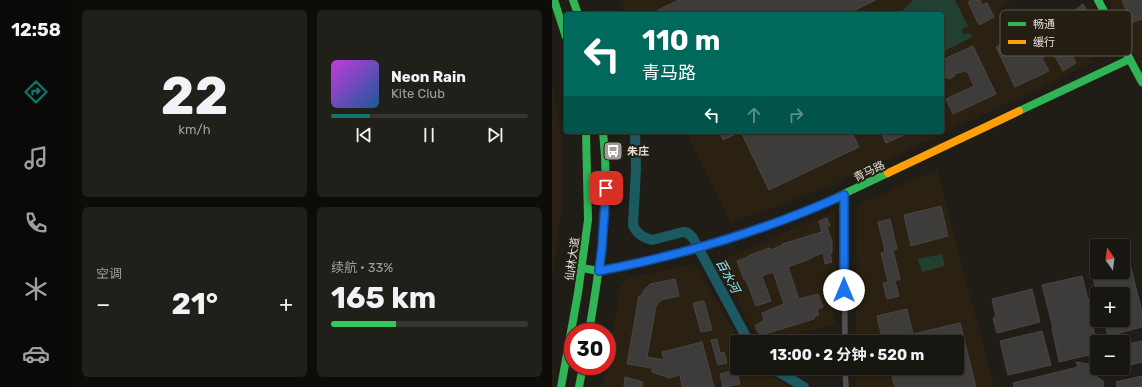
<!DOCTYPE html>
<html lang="zh">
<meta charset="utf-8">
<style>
body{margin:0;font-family:Rubik,"Noto Sans SC",sans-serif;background:#211f1a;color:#f1f3f6;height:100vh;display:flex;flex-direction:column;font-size:15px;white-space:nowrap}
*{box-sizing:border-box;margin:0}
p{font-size:13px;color:#9f9f9f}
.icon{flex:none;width:22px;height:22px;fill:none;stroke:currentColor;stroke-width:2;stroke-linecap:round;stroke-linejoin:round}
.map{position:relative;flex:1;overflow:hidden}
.drawer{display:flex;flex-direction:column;gap:10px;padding:10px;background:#0d0c09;width:480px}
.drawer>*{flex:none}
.guide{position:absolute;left:12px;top:12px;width:380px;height:122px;border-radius:4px;box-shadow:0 1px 3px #0004,0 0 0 1px #363531;background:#00695c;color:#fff;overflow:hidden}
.needle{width:26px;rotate:346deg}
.fabs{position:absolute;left:538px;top:239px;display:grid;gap:8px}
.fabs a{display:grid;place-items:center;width:40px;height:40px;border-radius:4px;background:#181611;box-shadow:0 1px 3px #0004,0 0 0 1px #363531;font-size:20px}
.speed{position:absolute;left:12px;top:323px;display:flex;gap:8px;font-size:20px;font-weight:700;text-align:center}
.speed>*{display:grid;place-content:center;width:52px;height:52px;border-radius:50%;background:#181611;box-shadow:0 1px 3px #0004,0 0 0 1px #363531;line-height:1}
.speed .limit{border:6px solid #d22;background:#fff;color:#111}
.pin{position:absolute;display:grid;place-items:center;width:34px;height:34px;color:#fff;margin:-17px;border-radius:8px;box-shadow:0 2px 6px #0006}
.me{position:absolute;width:44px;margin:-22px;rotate:0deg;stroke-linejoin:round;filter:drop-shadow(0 0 3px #0008)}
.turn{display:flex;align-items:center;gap:14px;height:84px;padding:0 12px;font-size:18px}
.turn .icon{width:52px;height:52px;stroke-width:2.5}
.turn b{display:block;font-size:28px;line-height:34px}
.lanes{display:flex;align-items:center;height:38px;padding:0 12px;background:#0003;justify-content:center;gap:20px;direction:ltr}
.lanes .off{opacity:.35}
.big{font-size:30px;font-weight:700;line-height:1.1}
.drawer .tile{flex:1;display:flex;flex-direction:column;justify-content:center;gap:6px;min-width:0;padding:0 14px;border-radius:6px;background:#211f1a}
.drawer .dial{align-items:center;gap:0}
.dial b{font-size:52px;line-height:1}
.song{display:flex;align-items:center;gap:12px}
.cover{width:48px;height:48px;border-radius:6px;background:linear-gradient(135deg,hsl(290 70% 55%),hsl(210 70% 35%))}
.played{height:4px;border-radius:2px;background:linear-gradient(90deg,#0f766e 20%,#363531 20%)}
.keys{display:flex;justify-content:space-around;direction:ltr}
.heat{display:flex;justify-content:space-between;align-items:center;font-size:22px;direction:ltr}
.charge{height:6px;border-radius:3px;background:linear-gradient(90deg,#34c759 33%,#363531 0)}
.drawer .tiles{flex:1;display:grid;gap:10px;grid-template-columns:repeat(2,1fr)}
.trip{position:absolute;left:178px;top:335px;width:234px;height:40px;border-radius:4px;background:#181611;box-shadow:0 1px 3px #0004,0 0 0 1px #363531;font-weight:700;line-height:40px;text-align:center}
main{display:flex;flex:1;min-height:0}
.menu{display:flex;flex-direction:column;width:72px;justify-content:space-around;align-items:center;background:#0a0907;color:#9f9f9f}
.menu .icon{width:28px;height:28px}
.menu .active{color:#0f766e}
.menu b{font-size:18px;color:#f1f3f6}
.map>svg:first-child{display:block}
.built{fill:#2a2112}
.green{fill:#214032}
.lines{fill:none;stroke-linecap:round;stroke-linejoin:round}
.river{stroke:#1c5a62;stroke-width:10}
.building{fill:#3e3b3b;stroke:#484746}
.street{stroke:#52504e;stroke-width:5.5}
.fast{stroke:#30b455;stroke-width:8}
.slow{stroke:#ff9f0a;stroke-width:8}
.route-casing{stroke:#114b97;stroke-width:10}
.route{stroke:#1a73e8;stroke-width:7}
.labels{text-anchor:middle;stroke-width:4;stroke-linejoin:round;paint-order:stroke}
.poi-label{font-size:11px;font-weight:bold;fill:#e5e1da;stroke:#241e13;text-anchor:start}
.street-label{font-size:11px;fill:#e5e1da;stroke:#241e13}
.water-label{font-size:12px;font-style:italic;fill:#90eefd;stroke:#241e13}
.key{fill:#241e13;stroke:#5e584f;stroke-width:1}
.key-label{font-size:11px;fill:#e5e1da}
</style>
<main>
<nav class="menu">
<b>12:58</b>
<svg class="icon active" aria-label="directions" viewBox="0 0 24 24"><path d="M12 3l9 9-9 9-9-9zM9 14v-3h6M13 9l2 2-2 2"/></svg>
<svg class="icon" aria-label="music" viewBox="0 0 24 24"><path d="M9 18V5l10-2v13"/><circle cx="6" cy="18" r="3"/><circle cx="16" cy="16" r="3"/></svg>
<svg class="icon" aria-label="phone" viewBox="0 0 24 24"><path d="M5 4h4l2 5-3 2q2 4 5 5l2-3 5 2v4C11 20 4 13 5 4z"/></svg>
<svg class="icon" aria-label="climate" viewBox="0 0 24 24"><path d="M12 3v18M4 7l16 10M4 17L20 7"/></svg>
<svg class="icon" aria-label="car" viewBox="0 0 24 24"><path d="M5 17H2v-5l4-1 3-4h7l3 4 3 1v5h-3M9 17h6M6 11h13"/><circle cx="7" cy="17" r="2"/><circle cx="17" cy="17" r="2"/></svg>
</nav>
<section class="drawer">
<div class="tiles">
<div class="tile dial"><b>22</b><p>km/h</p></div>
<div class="tile">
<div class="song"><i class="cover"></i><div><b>Neon Rain</b><p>Kite Club</p></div></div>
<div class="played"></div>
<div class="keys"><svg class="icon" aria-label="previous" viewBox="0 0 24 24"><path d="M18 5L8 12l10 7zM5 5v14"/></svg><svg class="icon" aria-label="pause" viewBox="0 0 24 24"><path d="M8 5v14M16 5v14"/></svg><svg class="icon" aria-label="next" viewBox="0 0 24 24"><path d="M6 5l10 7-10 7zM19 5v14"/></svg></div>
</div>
<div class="tile"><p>空调</p>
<div class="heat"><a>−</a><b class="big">21°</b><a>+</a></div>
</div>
<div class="tile"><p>续航 · 33%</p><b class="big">165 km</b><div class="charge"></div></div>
</div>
</section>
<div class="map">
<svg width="590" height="387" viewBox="0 0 590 387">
<rect width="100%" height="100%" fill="#201d17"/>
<path class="built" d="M67,0h393l-14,7 96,55 -259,122 -77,29 -27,9 -45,-90h256v-118h-316z
M556,0h34v71z
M0,84l9,49 1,73 -10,77z
M385,170l57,217h-138v-19h101v-26h-101l1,-137z
M283,211l-1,113 -60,15v3h-12l-18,-27 -22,-55z
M143,264l46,78h-4v26h25l19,14 10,5h-189l4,-21h1v-6l14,-73 6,-9z"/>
<path class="green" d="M361,0h42l13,26 -6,3 1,5 6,-1 4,4 -31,15v-38h-43z
M390,254l3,12 -23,6 -4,-13z"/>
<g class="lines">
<path class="river" d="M83,132l1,37 -3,56c3,8 11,13 19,15l31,-8 5,1 5,5 56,104
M220,368l32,19"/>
</g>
<path class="building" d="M127,0h197l-29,14h-187l-2,-4z
M419,0h9l2,5 5,-2 7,14 -15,8 -11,-23z
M570,0h20v19l-11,4z
M531,4l14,22 6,16 -3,1 -6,10 -17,-10 6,-10 -13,-19z
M467,36l8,17 7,-3 1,2 6,-3 4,7 -3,2 7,13 -34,16 -19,-40z
M507,44l5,8 5,-2 7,13 -13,8 -12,-22z
M421,46l23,48 -43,20 -7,-15 28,-13 -6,-13 -3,-2 -11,3 1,2 -6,3 -1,-2 -6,3v-20z
M167,132h21l-17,8z
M189,132h111l7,15 -90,43z
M329,132h30l-25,11z
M389,206l7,30 -37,10 -7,-31z
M275,218l3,8 -3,1 5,15v11l-2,1 2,8 -7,2 -2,-11 -11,4v1l-24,9 11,32 19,-5 5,13 -6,2 2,6 -5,2v2l-49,15 3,4 -5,3 -8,-15 9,-6 -2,-7 22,-9 -11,-32 -11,4 9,25 -15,5 -10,-26h-2l-7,-19 11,-4v-1l21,-8 1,2 13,-5 -1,-1 40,-12 -3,-11z
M338,219l7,30 -4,1 7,29 -5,2 4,15 -12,3 -4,-16 5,-1 -7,-29 4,-2 -7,-29z
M578,264l12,48v15l-34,9 -4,-16h19v-26h-26l-5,-20 6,-2h25v-6z
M530,276l9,34 -2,1 8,33v9l-38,9 -7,-34h1l-11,-43z
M123,279l4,17 -18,4 -5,6 -9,51 17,3 -2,-8 40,-10 12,45h-27l-5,-1 -2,-11 -11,3 -17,-6v-4l-25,-4 12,-68h2l3,-6 6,-6z
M480,289l8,33 -43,11 -4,-15 3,-1 -4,-18z
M152,301l8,29 -11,2 -8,-29z
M355,309l6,25 47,-11 16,64h-81l-5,-19h67v-26h-74l-6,-26z
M490,331l9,34 -43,10 -8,-34z
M165,339l3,14 4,-1 3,11 -9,2 -7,-25z
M590,341v21l-19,5v-22z
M524,362l12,2 5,2 3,10 7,5 1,6h-90l-1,-4 65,-16z
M184,370l4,14 -17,3 -3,-13z
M590,376v11h-25l-1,-5z
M73,377l18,5 -1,5h-18z"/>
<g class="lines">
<path class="street" d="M292,195l1,147
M293,368l1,19"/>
<path class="fast" d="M2,0l12,37
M21,0l5,14
M546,0l44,82
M467,111l111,-52
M30,268l17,3 36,-7 58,-14 66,-21 59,-23 70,-33
M37,332c11,-68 22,-130 14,-200
M9,387l17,-94 10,-73 -2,-88
M27,387l4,-21"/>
<path class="slow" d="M336,173l131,-62"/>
</g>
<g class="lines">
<g class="route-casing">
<path id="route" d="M54,188l-4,59 -3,24c84,-16 167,-41 245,-76v95"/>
</g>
<use href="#route" class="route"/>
</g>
<defs>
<g id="bus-square" transform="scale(1)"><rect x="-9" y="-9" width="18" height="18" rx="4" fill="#a09c96" stroke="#241e13"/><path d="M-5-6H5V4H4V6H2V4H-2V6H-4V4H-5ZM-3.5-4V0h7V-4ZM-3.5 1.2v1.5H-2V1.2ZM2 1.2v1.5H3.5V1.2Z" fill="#fff"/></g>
</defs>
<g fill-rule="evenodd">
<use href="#bus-square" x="61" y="151"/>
</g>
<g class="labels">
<g class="poi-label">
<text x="75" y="155">朱庄</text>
</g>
<g class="street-label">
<text transform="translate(317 171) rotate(-26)" y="4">青马路</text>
<text transform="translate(20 259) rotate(-82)" y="4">仙林大道</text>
</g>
<g class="water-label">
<text transform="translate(176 276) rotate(62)" y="4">百水河</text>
</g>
</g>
<rect x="448" y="10" width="132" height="46" rx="6" class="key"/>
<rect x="456" y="22" width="18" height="4" fill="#30b455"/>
<rect x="456" y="40" width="18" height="4" fill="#ff9f0a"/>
<g class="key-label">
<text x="481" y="28">畅通</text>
<text x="481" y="46">缓行</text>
</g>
</svg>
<div class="fabs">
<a><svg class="needle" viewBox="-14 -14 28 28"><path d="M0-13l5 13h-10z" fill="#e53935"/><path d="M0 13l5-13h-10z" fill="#9f9f9f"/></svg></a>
<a>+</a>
<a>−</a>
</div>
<div class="speed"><div class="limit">30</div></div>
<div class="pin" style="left:54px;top:188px;background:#d93025"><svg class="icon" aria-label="arrive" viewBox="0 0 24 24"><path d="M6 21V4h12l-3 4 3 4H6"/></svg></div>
<svg class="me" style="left:292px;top:290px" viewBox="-20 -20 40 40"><circle r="19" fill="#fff"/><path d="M0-13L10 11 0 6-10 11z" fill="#1a73e8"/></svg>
<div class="trip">13:00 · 2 分钟 · 520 m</div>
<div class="guide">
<div class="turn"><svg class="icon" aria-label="left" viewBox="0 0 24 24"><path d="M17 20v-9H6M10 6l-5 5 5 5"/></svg><div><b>110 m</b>青马路</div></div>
<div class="lanes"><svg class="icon" aria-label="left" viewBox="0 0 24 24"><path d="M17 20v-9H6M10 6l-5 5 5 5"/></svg><svg class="icon off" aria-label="ahead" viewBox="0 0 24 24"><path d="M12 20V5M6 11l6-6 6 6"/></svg><svg class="icon off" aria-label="right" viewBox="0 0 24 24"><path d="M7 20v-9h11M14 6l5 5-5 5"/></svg></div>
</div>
</div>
</main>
